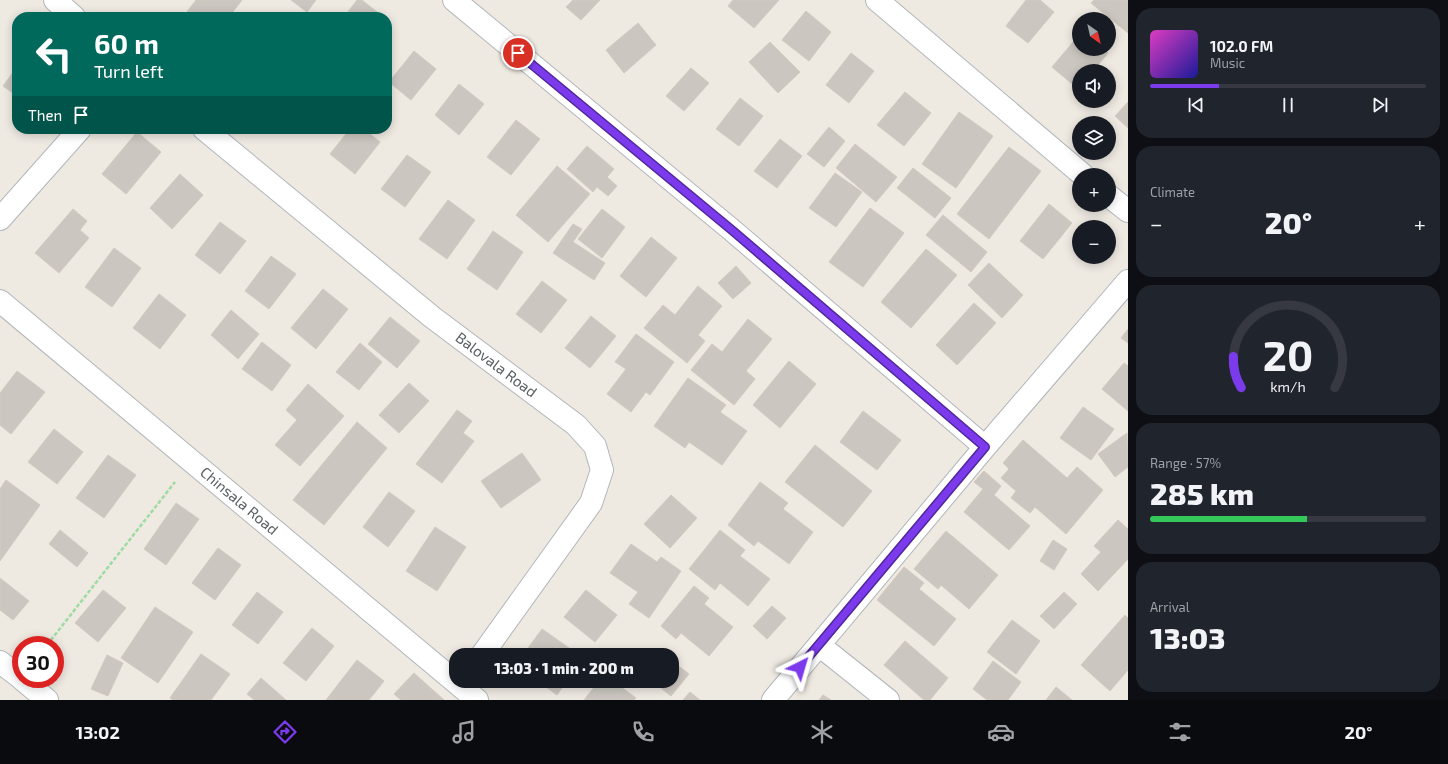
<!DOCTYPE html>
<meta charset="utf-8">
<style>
body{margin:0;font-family:"Exo 2",sans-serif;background:#20242c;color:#f1f3f6;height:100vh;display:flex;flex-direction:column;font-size:15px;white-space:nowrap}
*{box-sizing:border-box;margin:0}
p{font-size:13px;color:#9ea1a6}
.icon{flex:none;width:22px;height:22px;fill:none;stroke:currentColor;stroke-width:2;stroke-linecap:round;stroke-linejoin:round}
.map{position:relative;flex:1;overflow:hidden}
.sheet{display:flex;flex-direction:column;gap:8px;padding:8px;background:#0d0f14;width:320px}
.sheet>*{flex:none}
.hud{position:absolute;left:12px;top:12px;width:380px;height:122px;border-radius:16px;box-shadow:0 2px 10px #0003;background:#00695c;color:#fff;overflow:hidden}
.needle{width:26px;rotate:146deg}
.fabs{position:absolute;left:1072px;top:12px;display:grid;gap:8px}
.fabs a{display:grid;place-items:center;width:44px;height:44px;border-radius:50%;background:#171b24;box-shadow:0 2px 10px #0003;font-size:20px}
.speed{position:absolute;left:12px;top:636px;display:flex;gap:8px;font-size:20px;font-weight:700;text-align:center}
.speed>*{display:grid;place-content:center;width:52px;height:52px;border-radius:50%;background:#171b24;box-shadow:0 2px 10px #0003;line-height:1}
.speed .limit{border:6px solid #d22;background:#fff;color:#111}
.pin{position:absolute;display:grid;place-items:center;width:34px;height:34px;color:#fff;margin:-17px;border:2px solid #fff;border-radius:50%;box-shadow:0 1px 4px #0007}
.me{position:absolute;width:44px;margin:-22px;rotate:40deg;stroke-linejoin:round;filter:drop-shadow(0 0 3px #0008)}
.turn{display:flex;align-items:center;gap:14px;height:84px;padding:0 16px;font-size:18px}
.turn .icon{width:52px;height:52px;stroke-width:2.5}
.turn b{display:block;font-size:28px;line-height:34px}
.then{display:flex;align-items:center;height:38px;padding:0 16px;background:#0003;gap:8px;font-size:15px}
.big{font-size:30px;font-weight:800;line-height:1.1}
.sheet .card{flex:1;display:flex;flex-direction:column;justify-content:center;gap:6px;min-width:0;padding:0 14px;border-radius:16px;background:#20242c}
.sheet .dial{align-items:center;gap:0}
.dial svg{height:104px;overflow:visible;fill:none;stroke:#363941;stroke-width:7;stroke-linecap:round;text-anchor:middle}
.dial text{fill:#f1f3f6;stroke:none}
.song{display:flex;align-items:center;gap:12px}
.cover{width:48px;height:48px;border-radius:6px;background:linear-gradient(135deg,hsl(310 70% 55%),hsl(240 70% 35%))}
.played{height:4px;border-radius:2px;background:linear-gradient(90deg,#7c3aed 25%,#363941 25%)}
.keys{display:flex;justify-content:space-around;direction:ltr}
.heat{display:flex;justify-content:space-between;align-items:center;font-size:22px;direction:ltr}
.charge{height:6px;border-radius:3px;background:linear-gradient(90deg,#34c759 57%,#363941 0)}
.trip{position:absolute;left:449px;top:648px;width:230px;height:40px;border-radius:16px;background:#171b24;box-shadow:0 2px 10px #0003;font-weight:800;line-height:40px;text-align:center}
.dock{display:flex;height:64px;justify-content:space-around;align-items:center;background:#090b0e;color:#9ea1a6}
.dock .icon{width:28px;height:28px}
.dock .active{color:#7c3aed}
.dock b{font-size:18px;color:#f1f3f6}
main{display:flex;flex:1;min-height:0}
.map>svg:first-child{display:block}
.building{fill:#cbc6c0;stroke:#d3c9bf}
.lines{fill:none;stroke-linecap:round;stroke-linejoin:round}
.street-casing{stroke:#b2b6ba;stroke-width:24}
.path{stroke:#9edba3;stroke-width:2.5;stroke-dasharray:4 2;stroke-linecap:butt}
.street{stroke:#fff;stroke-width:22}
.route-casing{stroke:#51269a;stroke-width:10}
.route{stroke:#7c3aed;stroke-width:7}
.labels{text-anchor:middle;stroke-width:3;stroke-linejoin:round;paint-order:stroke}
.street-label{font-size:15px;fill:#5a6063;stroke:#fff}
</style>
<main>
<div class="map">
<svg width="1128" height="700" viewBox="0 0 1128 700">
<rect width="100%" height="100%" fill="#eee9e1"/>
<path class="building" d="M196,0h46l-13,17h-46z
M291,0h25l-9,12z
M357,0h5l20,16 -38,1z
M573,0h27l-19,20 -15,-13z
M733,0h46l-25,28 -26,-22z
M1026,0h14l14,12 -26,31 -22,-17z
M1094,0h34v33l-37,-30z
M806,11l25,21 -22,29 -27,-21z
M638,23l18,22 -32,28 -18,-23z
M1079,35v14h24l5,4 -15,18h-14l-1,18 -26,-22z
M770,42l30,30 -22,21 -29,-31z
M414,51l22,18 -25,31 -22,-18z
M851,53l23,18 -25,32 -23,-18z
M17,67v29l-14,-10z
M691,68l18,15 -25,28 -18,-15z
M459,84l25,20 -25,31 -24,-20z
M905,92l26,21 -27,33 -27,-21z
M740,98l23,18 -24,30 -23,-17z
M1128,102v26l-13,-12z
M959,112l34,24 -37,52 -34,-24z
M516,120l24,19 -29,36 -24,-18z
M829,127l16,14 -21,26 -17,-13z
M350,129h14l16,13 -25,32 -25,-20z
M137,132l24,20 -35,42 -24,-20z
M780,139l22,17 -25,32 -23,-17z
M855,144l42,33 -21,25 -40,-34z
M587,146l27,23 -7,8 10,9 -9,10 -11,-9 -4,5 -26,-23z
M1009,147l32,24 -52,68 -32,-25z
M407,155l24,17 -26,35 -24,-18z
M557,166l33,28 -42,48 -32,-27z
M913,168l38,30 -16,20 -38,-30z
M835,173l27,19 -26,35 -27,-19z
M180,174l23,21 -31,34 -22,-21z
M448,200l27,20 -28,39 -28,-20z
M1049,204l23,19 -29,36 -23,-18z
M870,208l34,25 -41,54 -34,-25z
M73,209l14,12 -7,9 9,8 -30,35 -24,-20z
M602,209l23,18 -23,31 -24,-19z
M943,215l44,37 -16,20 -45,-37z
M220,222l26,19 -26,33 -25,-19z
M573,224l9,5 -9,13 32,21 -11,17 -41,-27z
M493,231l30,21 -26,38 -30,-21z
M651,237l26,21 -31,39 -26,-21z
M114,248l27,20 -29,39 -27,-20z
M926,249l31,26 -46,53 -30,-26z
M271,256l25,18 -27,35 -24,-18z
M989,263l34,32 -21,23 -34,-33z
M736,266l15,17 -18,16 -15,-16z
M542,281l25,19 -26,33 -25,-19z
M698,286l24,20 -24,29 7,6 -18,22 -43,-35 19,-23 12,10z
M323,289l25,20 -32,40 -25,-21z
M159,294l27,21 -26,34 -27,-21z
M974,303l22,20 -39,42 -21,-20z
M231,310l28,24 -21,25 -27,-24z
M591,316l25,20 -26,32 -25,-20z
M390,317l30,24 -23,27 -29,-24z
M748,319l24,20 -26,32 9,8 -21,26 -43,-35 21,-26 10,8z
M1128,329v14l-7,-5z
M636,334l38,28 -24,33 -4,-3 -15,20 -24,-18 19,-25 -11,-7z
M262,342l29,23 -19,26 -30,-22z
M360,343l22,19 -23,28 -23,-18z
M789,361l27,23 -36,44 -27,-23z
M1124,363l4,3v45l-26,-22z
M17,371l28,21 -34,42 -11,-9v-32z
M688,378l38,27 -6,7 27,19 -25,34 -33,-23 -4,6 -31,-22z
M409,383l20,18 -30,32 -20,-18z
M308,384l36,32 -44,50 -25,-21 22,-25 -11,-10z
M1083,407l31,22 -23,31 -31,-22z
M457,410l15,11 -9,12 11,8 -32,42 -26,-19z
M863,411l38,29 -24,30 -37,-28z
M357,422l30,26 -63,77 -31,-25z
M54,429l29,23 -26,32 -29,-22z
M1127,433l1,34 -13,10 -17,-23z
M1023,440l44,38 10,-11 26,23 -37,44 -31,-27 -5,6 -19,-15 5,-7 -15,-13 8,-9 -6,-6z
M815,445l57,46 -29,36 -58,-45z
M522,453l19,27 -40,28 -20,-27z
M108,455l28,20 -32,43 -28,-20z
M984,471l17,15 -7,9 36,31 -21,24 -45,-38 19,-23 -9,-7z
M6,480l34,25 -40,56v-72z
M760,482l28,21 -5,6 30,23 -24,32 -31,-23 -4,5 -26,-21z
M389,492l26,19 -27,36 -25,-20z
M671,495l26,23 -27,30 -26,-24z
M176,503l23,16 -33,46 -22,-16z
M1118,520l10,9v30l-30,32 -17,-17 20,-22 -7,-6z
M435,527l31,20 -29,44 -31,-20z
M60,530l28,23 -11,14 -28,-23z
M720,530l25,20 -5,6 30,23 -22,27 -28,-23 -5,7 -26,-21z
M946,531l52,44 -29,34 -28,-24 -3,4 -24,-20z
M1053,540l14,9 -13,21 -14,-9z
M631,544l26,18 4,-5 20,14 -32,47 -20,-14 9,-12 -28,-19z
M218,548l23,17 -26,35 -23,-17z
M904,567l20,16 -5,6 37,30 -22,27 -57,-46z
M0,578l29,23 -16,19 -13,-10z
M694,586l15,12 -5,6 29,23 -24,29 -28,-23 -5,6 -15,-13z
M103,590l23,18 -28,34 -23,-19z
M586,590l31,25 -22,27 -31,-25z
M257,592l26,20 -25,32 -26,-19z
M1064,592l13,12 -23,25 -14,-13z
M772,606l14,12 -19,21 -14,-13z
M155,607l38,25 -35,51 -37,-25z
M1125,615l3,3v52l-18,21 -29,-26z
M1012,620l28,21 -24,33 -29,-22z
M312,628l22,18 -28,35 -23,-18z
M542,629l37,26h-56z
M905,641l43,37 -18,22h-6l-40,-35z
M659,650l6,5h-11z
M201,654l29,20 -19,26h-38l-3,-2z
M107,655l16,8 -15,33 -17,-7z
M357,660l27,21 -15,19h-43z
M672,661l17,13 -18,22 -19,-15h20z
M993,661l28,21 -13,18h-21l-14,-11z
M414,673l30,27h-43l-7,-6z
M261,678l25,22h-32l-7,-6z
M538,681h29l-10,14z
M599,681h14l23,17 -2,2h-50z
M1056,687l16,13h-26z
M690,692l10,8h-17z
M823,695l8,5h-12z"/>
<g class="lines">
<g class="street-casing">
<path id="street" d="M55,0l19,17
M454,0l279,231 252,216
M877,0l206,175
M204,129l228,188 144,108 19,21 7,24 -11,33 -109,152
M1109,196l19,15
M0,219l80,-90
M0,301l477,399
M819,645l69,55
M0,662l21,16
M22,679l25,21
M773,700l212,-253 143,-166"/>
</g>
<path class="path" d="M47,645l128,-163"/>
<use href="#street" class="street"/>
</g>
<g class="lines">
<g class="route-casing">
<path id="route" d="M518,53l215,178 252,216 -185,220"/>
</g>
<use href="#route" class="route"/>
</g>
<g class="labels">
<g class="street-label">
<text transform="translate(496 365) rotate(37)" y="5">Balovala Road</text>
<text transform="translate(239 501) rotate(40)" y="5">Chinsala Road</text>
</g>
</g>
</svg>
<div class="fabs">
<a><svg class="needle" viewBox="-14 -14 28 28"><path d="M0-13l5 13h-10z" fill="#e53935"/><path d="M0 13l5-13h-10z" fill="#9ea1a6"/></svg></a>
<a><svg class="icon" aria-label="sound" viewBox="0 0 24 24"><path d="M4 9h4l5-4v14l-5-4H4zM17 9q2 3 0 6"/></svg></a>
<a><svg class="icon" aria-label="layers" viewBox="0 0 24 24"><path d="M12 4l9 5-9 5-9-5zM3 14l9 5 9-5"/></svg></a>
<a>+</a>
<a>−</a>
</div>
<div class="speed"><div class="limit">30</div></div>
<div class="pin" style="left:518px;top:53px;background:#d93025"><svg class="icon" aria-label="arrive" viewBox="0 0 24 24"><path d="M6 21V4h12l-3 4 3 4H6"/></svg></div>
<svg class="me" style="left:800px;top:667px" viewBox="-20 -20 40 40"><path d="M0-17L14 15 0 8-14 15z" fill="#7c3aed" stroke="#fff" stroke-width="4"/></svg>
<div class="trip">13:03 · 1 min · 200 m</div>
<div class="hud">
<div class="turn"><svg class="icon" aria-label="left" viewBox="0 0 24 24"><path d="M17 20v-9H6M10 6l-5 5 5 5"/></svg><div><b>60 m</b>Turn left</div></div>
<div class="then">Then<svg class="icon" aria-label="arrive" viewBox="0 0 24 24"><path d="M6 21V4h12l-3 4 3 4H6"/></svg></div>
</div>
</div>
<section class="sheet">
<div class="card">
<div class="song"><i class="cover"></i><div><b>102.0 FM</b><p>Music</p></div></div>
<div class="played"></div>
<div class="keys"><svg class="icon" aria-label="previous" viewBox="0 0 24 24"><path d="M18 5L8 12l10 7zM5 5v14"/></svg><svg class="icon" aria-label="pause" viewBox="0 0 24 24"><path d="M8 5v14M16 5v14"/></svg><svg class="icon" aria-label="next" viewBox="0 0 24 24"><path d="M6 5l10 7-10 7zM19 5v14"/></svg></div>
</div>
<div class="card"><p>Climate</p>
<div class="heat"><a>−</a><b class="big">20°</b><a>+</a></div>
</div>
<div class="card dial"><svg viewBox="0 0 100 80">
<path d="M14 69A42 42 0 1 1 86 69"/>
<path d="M14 69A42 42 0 0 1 8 45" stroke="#7c3aed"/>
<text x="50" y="56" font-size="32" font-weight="700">20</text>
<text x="50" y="72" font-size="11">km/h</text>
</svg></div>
<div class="card"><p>Range · 57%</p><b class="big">285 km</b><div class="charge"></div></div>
<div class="card"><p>Arrival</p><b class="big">13:03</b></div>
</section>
</main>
<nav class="dock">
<b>13:02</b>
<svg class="icon active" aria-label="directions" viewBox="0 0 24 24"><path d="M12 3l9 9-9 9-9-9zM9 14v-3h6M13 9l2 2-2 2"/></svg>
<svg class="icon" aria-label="music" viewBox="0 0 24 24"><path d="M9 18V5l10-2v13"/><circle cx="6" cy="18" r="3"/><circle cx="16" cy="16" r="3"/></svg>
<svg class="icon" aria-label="phone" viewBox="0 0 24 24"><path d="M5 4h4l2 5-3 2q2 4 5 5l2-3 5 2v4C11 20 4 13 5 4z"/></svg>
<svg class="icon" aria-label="climate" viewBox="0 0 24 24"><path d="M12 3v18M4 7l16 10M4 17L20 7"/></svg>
<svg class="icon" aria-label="car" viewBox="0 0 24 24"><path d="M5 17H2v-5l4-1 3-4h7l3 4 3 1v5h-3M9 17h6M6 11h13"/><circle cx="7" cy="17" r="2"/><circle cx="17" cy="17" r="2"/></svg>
<svg class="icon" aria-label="filters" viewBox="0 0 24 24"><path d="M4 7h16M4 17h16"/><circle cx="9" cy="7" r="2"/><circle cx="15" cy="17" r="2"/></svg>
<b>20°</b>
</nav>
